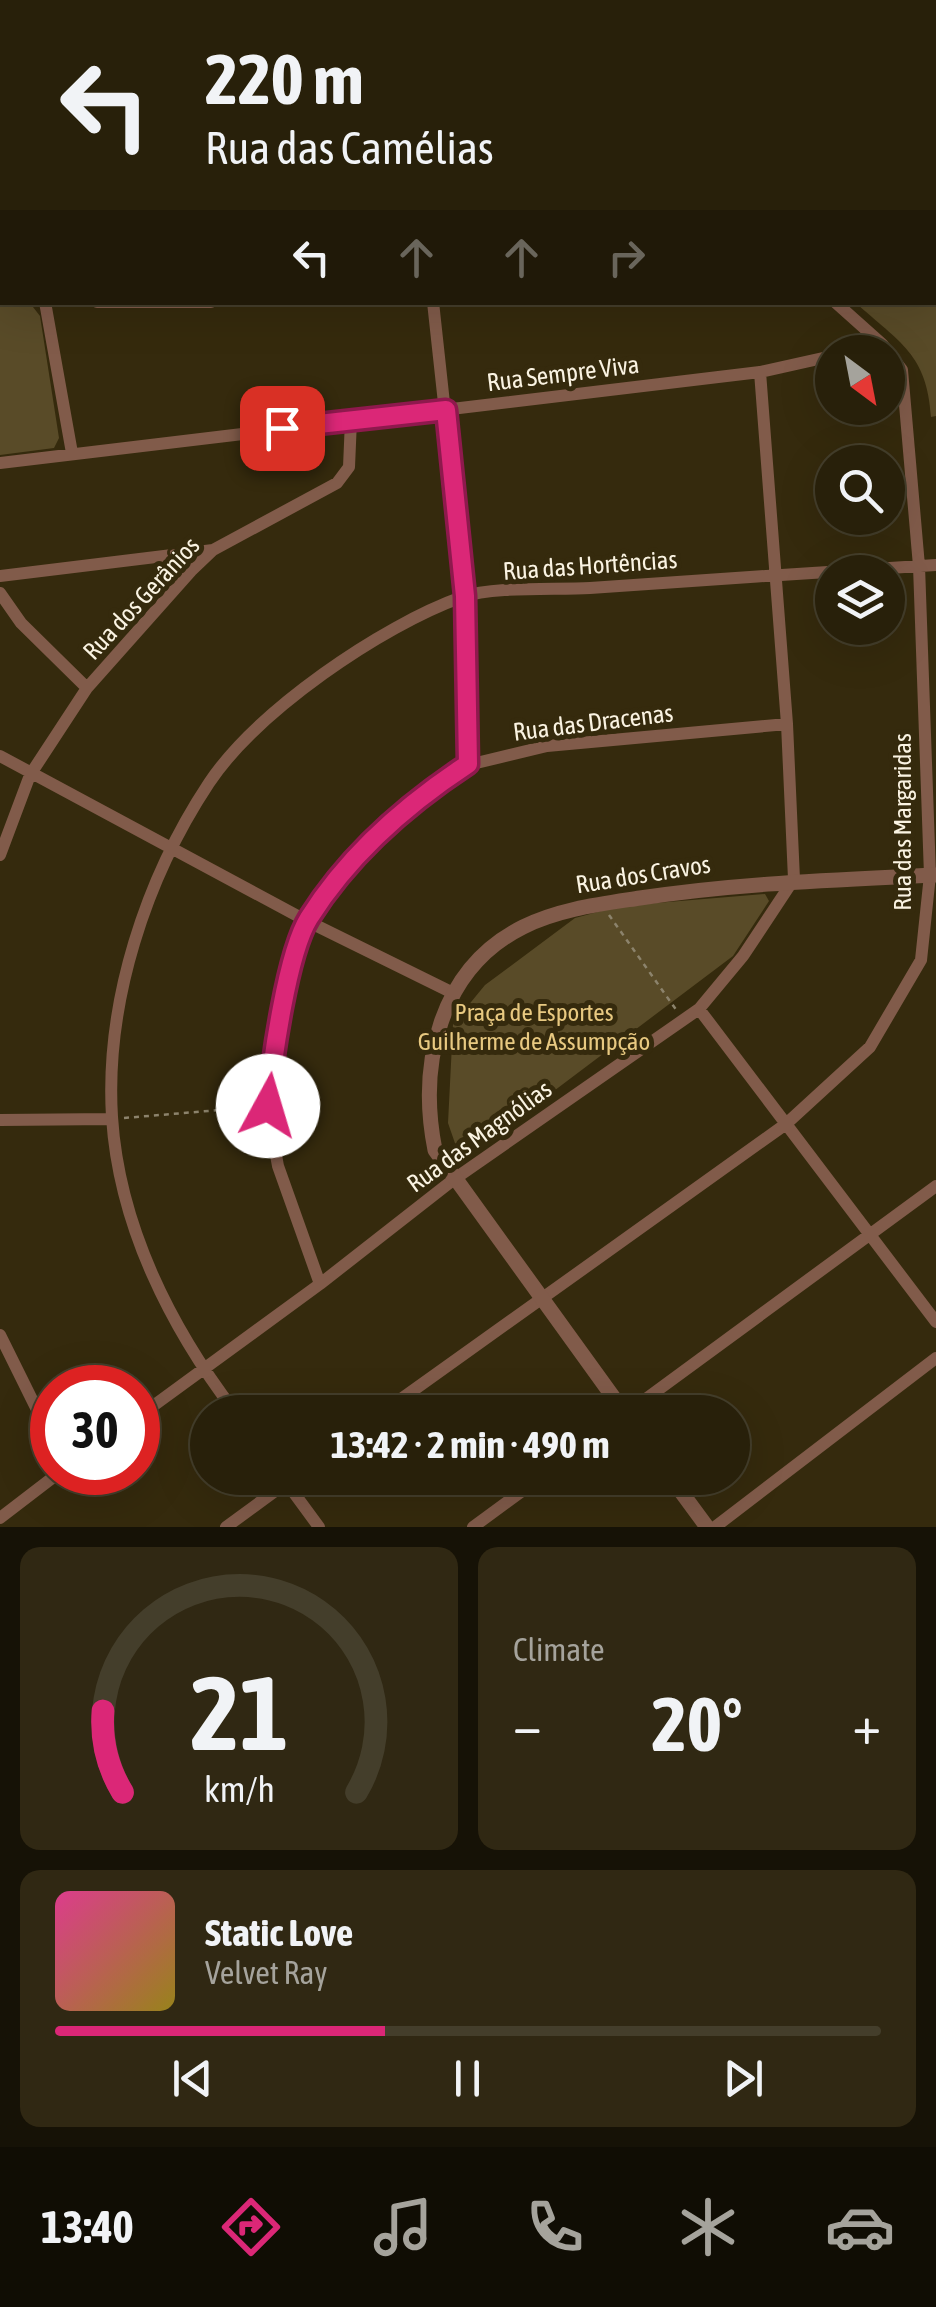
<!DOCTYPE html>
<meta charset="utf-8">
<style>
body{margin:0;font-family:"Asap Condensed",sans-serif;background:#302813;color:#f1f3f6;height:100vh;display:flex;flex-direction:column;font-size:38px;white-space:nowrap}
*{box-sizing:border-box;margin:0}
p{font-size:32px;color:#a5a39c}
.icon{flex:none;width:55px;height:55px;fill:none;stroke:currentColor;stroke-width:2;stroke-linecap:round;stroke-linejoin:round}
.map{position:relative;height:1527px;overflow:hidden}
.side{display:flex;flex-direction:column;gap:20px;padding:20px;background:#161206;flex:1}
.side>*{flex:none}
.top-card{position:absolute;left:0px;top:0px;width:938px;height:305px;box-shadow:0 10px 40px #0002,0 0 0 2px #443e2b;background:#28200a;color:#f1f3f6;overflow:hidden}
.needle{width:65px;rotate:148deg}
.buttons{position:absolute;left:815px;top:335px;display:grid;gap:20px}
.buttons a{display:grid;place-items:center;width:90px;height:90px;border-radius:50%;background:#28200a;box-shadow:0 10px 40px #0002,0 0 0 2px #443e2b;font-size:50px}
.speed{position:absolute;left:30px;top:1365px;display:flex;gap:20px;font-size:50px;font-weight:700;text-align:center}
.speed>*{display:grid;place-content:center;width:130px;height:130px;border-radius:50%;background:#28200a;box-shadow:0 10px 40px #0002,0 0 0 2px #443e2b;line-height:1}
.speed .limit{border:15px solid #d22;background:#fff;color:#111}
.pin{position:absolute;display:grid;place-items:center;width:85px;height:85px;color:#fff;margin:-42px;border-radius:20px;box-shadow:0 5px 15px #0006}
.me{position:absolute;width:110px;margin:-55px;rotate:6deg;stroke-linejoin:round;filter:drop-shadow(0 0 8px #0008)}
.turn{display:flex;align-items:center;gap:35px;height:210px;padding:0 40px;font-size:45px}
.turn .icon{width:130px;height:130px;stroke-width:2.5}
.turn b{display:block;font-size:70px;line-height:85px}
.lanes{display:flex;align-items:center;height:95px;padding:0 40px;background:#0003;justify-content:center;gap:50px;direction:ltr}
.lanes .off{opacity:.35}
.big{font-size:75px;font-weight:700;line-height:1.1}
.side .card{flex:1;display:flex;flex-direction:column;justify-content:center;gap:15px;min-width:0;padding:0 35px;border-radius:20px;background:#302813}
.side .dial{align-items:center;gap:0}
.dial svg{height:260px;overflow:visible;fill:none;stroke:#443e2b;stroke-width:7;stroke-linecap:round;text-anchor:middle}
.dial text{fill:#f1f3f6;stroke:none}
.song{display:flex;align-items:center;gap:30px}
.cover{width:120px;height:120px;border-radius:15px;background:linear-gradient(135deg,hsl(330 70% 55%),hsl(50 70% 35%))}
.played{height:10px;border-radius:5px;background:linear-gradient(90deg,#db2777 40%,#443e2b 40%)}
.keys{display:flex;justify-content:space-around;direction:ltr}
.heat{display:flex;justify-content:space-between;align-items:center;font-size:55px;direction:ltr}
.side .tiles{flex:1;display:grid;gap:20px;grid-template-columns:1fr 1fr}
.card:last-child{grid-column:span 2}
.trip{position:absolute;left:190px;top:1395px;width:560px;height:100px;border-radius:50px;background:#28200a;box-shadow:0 10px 40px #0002,0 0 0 2px #443e2b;font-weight:700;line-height:100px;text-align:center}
.dock{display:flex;height:160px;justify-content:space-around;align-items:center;background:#100d04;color:#a5a39c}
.dock .icon{width:70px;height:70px}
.dock .active{color:#db2777}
.dock b{font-size:45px;color:#f1f3f6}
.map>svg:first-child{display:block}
.green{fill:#594b28}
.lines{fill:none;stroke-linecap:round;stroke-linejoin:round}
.path{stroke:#8c836c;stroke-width:2.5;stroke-dasharray:5 5;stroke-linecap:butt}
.minor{stroke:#815b4a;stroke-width:12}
.tertiary{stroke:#815b4a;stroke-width:15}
.route-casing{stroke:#8e194d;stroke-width:25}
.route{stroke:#db2777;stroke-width:18}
.labels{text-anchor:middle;stroke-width:10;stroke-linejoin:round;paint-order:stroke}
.street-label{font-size:25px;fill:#faf3e2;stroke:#352a0d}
.park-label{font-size:25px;fill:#e8c981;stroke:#352a0d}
</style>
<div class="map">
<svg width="936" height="1527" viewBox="0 0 936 1527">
<rect width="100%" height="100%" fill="#352a0d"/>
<path class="green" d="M610,0h326v416l-5,1c-4,-63 -31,-74 -75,-114l79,-1v-300z
M0,301l33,6 7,9 19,122 -5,10 -54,7z
M765,894l4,7 -36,55 -260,196 -16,-3 -9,-26 5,-99 32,-39 90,-67 45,-12z"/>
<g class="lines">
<path class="path" d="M609,915l68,96
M124,1118l132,-11"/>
<path class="minor" d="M29,2v-2
M171,2v-2
M314,2v-2
M459,2l1,-2
M594,2l1,-2
M0,103h2
M0,291h2
M45,302l27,151
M97,302h114
M433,302l32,294 3,169
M846,352l36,-8
M0,463l760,-91 72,-16
M0,576l213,-26
M0,593l21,30 66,65
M0,756l307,165 146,72
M0,855l30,-80 57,-87 104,-117 22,-21 124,-67 12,-16 2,-47
M699,1009l237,313
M0,1120l112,-1
M320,1284l-42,-118 -11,-60 7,-63 33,-122 48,-63 69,-65 44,-28 79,-19 240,-22
M0,1335l52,105
M235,1412c-64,-84 -116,-186 -123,-295 -7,-115 34,-239 97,-334 48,-72 172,-157 253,-186 32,-11 92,-7 128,-9 115,-8 231,-16 346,-23
M383,1412l403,-288 84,-77 51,-87 9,-85 -11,-309 -17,-196 -20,-26 -47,-42
M628,1412l308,-226
M138,1417l182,-133 133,-104 246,-171 44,-53 51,-77 -7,-155 -27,-352
M283,1478l36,49
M0,1518l60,-46
M226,1527l67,-49
M473,1527l67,-49
M715,1527l221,-169"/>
<path class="tertiary" d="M624,1412l-189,-262c-17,-85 4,-181 88,-223 36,-18 78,-23 117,-29 99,-15 196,-18 296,-23
M671,1478l36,49"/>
</g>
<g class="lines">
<g class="route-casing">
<path id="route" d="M268,1106c4,-44 19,-153 41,-188 39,-62 98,-114 159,-154l-3,-168 -19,-186 -164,18"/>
</g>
<use href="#route" class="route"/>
</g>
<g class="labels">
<g class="street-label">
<text transform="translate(563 373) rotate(-7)" y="9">Rua Sempre Viva</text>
<text transform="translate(590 565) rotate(-4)" y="9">Rua das Hortências</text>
<text transform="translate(141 598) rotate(-47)" y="9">Rua dos Gerânios</text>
<text transform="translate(593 722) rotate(-7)" y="9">Rua das Dracenas</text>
<text transform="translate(902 822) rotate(-90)" y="9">Rua das Margaridas</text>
<text transform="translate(643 874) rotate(-9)" y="9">Rua dos Cravos</text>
<text transform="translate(479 1136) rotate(-36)" y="9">Rua das Magnólias</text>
</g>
<g class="park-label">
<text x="534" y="1021">Praça de Esportes<tspan x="534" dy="29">Guilherme de Assumpção</tspan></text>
</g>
</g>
</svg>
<div class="buttons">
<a><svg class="needle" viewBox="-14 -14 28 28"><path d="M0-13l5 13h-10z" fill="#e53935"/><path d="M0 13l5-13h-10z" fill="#a5a39c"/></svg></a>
<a><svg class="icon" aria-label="search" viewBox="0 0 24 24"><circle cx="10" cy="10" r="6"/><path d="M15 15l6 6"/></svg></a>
<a><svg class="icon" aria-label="layers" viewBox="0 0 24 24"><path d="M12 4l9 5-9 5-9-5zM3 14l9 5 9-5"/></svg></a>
</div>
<div class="speed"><div class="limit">30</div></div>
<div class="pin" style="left:282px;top:428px;background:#d93025"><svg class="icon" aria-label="arrive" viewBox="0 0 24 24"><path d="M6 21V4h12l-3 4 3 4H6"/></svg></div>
<svg class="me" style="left:268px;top:1106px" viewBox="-20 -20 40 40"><circle r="19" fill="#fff"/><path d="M0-13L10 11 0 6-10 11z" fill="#db2777"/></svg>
<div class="trip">13:42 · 2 min · 490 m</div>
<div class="top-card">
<div class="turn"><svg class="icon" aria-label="left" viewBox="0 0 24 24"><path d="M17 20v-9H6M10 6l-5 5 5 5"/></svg><div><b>220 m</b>Rua das Camélias</div></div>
<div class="lanes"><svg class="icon" aria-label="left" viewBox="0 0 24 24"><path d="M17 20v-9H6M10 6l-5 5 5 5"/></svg><svg class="icon off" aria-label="ahead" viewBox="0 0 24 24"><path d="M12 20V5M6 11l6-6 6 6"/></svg><svg class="icon off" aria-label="ahead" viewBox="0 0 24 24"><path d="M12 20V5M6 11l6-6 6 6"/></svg><svg class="icon off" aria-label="right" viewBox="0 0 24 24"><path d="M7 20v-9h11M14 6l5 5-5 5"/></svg></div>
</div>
</div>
<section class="side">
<div class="tiles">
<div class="card dial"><svg viewBox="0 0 100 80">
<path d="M14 69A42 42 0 1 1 86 69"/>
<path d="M14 69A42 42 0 0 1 8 44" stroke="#db2777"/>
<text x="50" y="56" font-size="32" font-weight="700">21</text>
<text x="50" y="72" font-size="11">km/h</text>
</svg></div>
<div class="card"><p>Climate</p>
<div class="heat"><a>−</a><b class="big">20°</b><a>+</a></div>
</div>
<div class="card">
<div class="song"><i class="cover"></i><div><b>Static Love</b><p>Velvet Ray</p></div></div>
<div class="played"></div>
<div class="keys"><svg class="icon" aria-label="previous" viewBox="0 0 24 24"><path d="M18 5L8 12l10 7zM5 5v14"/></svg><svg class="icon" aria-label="pause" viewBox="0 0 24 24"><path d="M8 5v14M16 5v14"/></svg><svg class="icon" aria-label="next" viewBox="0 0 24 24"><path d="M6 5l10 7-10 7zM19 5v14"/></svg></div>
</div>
</div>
</section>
<nav class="dock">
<b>13:40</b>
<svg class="icon active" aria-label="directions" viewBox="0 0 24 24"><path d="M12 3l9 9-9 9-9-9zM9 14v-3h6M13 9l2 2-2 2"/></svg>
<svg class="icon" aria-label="music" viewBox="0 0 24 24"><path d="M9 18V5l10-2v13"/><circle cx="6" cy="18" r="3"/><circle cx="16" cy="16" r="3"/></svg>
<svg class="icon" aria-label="phone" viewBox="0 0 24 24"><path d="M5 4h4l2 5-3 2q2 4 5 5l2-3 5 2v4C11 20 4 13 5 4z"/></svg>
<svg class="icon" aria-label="climate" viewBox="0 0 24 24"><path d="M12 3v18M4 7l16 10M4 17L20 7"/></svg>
<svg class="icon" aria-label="car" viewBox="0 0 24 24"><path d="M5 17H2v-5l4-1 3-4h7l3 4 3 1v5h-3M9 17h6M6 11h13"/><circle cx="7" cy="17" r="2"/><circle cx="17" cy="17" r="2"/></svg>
</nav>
